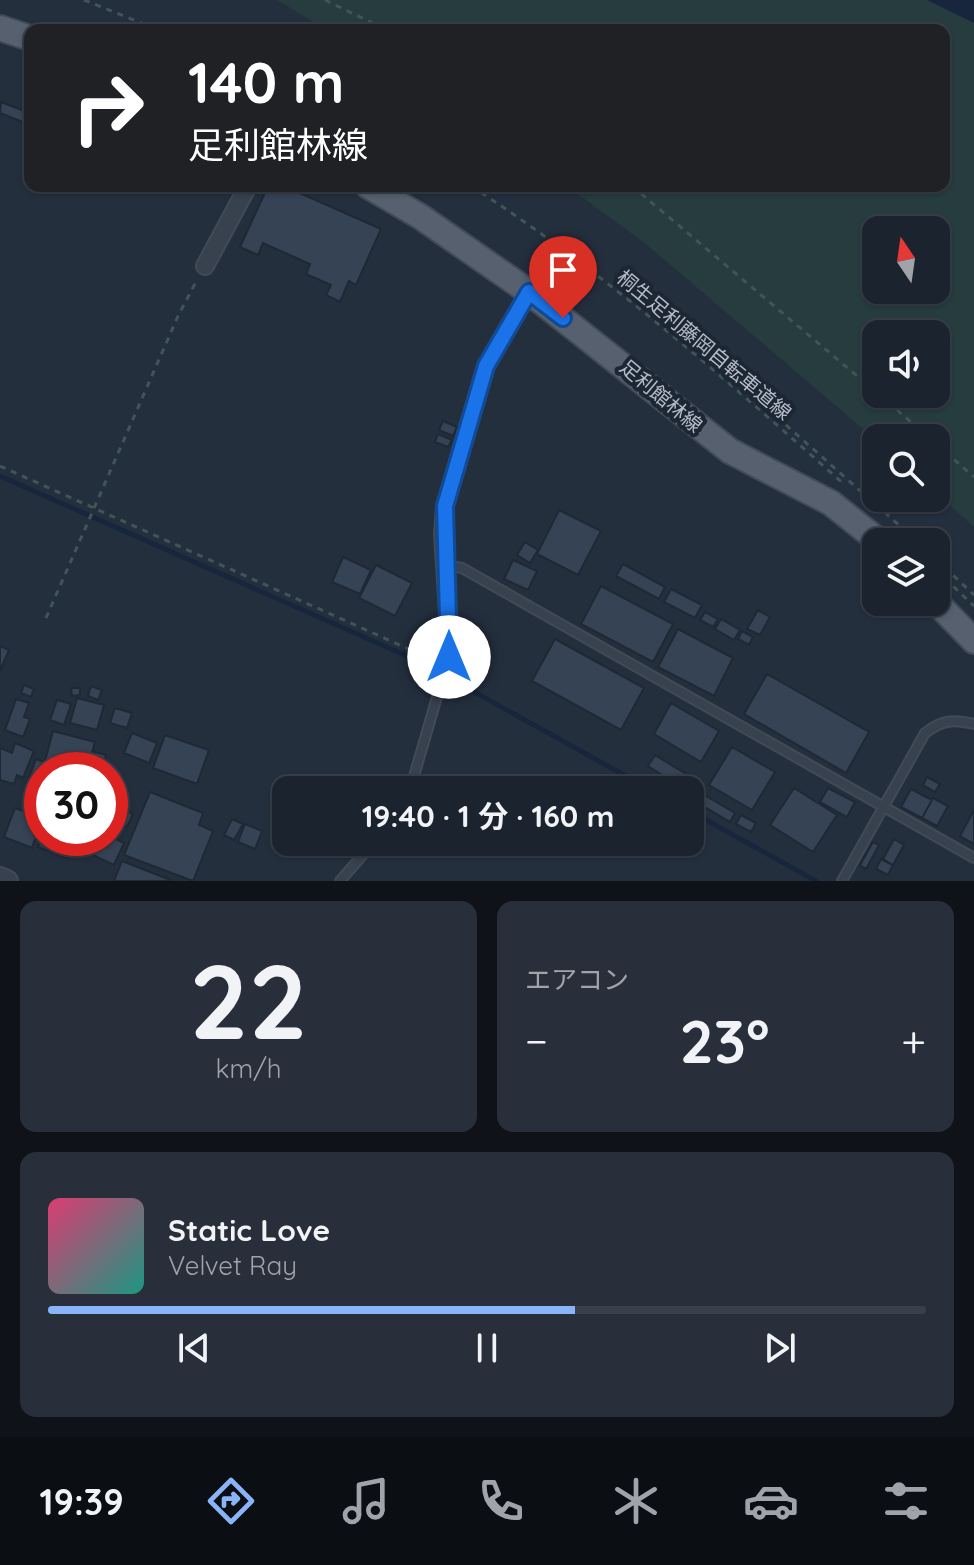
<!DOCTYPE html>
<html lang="ja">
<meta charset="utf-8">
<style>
body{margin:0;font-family:Quicksand,"Noto Sans JP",sans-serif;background:#282f3a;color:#f1f3f6;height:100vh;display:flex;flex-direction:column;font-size:30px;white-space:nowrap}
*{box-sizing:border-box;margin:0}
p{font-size:26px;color:#a0a4aa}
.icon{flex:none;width:44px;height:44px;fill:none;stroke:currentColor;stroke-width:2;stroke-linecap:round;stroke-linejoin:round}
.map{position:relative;height:881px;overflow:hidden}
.sheet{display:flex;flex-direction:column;gap:20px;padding:20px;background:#0f1319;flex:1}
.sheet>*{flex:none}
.guide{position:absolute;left:24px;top:24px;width:926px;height:168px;border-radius:16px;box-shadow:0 2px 6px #0004,0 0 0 2px #39404a;background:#202124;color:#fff;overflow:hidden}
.needle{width:52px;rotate:347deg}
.buttons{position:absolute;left:862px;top:216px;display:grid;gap:16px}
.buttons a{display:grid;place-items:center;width:88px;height:88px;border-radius:16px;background:#1b232e;box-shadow:0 2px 6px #0004,0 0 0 2px #39404a;font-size:40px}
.speed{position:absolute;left:24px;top:752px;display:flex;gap:16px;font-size:40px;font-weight:700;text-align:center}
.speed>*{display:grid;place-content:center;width:104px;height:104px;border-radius:50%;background:#1b232e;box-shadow:0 2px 6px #0004,0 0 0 2px #39404a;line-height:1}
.speed .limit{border:12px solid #d22;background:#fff;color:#111}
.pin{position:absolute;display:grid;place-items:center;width:68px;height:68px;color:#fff;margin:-82px -34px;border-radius:50% 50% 50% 0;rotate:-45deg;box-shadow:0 0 8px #0007}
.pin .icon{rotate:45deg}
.me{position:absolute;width:88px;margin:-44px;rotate:0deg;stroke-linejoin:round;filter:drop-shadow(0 0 6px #0008)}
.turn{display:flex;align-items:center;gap:28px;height:168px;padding:0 32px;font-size:36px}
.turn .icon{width:104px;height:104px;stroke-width:2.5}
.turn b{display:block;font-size:56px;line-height:68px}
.big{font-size:60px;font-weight:700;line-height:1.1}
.sheet .tile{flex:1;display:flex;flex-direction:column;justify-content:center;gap:12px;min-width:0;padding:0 28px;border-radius:16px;background:#282f3a}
.sheet .dial{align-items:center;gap:0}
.dial b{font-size:104px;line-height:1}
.song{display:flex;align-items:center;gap:24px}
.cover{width:96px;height:96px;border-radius:12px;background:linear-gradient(135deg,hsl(340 70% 55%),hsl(170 70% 35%))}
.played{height:8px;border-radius:4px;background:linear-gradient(90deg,#8ab4f8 60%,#39404a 60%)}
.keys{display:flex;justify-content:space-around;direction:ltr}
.heat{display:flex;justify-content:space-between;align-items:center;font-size:44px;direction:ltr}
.sheet .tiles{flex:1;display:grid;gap:20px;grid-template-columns:1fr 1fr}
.tile:last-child{grid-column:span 2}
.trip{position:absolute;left:272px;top:776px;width:432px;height:80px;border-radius:16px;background:#1b232e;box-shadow:0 2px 6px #0004,0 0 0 2px #39404a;font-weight:700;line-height:80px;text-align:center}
.tab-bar{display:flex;height:128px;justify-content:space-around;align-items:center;background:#0b0e12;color:#a0a4aa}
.tab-bar .icon{width:56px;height:56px}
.tab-bar .active{color:#8ab4f8}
.tab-bar b{font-size:36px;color:#f1f3f6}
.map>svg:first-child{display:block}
.green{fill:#263c3f;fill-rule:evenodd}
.water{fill:#17263c}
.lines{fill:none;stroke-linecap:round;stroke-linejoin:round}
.stream{stroke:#17263c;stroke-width:5}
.building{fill:#364354;stroke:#1f2835;stroke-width:2}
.service-casing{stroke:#414a57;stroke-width:12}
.minor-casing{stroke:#414a57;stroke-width:20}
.tertiary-casing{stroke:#414a57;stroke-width:24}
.primary-casing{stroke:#414a57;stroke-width:28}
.path{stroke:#3f5557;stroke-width:3;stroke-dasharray:6 6;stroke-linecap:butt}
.service{stroke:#38414e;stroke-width:8}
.minor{stroke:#38414e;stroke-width:16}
.tertiary{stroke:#38414e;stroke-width:20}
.primary{stroke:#56606e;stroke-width:24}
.route-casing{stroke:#114b97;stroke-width:20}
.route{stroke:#1a73e8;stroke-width:14}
.labels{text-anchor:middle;stroke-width:8;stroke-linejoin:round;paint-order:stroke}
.street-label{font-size:20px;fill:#b4bcc9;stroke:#1d2633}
</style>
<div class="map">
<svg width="974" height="881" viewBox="0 0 974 881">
<rect width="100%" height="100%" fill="#242f3e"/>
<path class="green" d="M277,0h697v527l-38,-34v-55l-60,2 -230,-196 -79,-58h377v-156h-617zM876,230h60v60h-60zM876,334h60v60h-60z"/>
<path class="water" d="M927,0h47v23z"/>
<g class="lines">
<path class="stream" d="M0,476l434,192
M451,679l200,111
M690,811l126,70"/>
</g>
<path class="building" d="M1,102l29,11v12l-30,-12z
M268,186h16l97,43 -25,56 -7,-4 -9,21 -14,-7 5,-10 -25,-11 4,-10 -47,-21 -5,12 -18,-8z
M443,421l14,6 -4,9 -14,-6z
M438,434l14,6 -4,7 -13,-5z
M559,510l42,21 -23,44 -41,-21z
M525,542l13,8 -8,13 -13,-8z
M343,557l28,13 -11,24 -28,-12z
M513,560l24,11 -9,19 -24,-11z
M623,564l42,23 -6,12 -43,-23z
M376,565l36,18 -17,33 -36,-18z
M601,586l72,38 -20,38 -72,-38z
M671,589l31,16 -7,13 -31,-16z
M758,610l12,7 -10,18 -13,-6z
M705,612l13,7 -5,8 -13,-7z
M721,619l19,11 -6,10 -19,-11z
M678,629l55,29 -19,38 -56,-29z
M742,631l11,6 -4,8 -11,-6z
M555,639l89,49 -23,42 -89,-49z
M0,646l9,4 -9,21z
M767,674l102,58 -23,41 -102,-59z
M24,685l10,4 -3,8 -10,-4z
M91,686l11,4 -4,10 -10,-4z
M71,688h9v7l-8,1z
M77,698l27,7 -7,25 -27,-7z
M16,699l13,4 -5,14 6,2 -7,18 -18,-7z
M57,700l14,4 -7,21 -14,-5z
M671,703l48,28 -18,31 -47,-28z
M115,708l17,5 -5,15 -17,-5z
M53,731l42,11 -8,28 -42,-9z
M132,733l25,10 -8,20 -25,-10z
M165,735l44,15 -12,34 -44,-16z
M15,743l19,8 -11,27 -6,-3 -3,9 -14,-4v-32l12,5z
M732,747l43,25 -23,38 -43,-25z
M95,752l11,3 -4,15 -11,-3z
M655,755l41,25 -6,10h-16l-4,-3 3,-5 -25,-16z
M36,759l28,11h-22v19l-15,-6z
M927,777l13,7 -5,8 -12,-7z
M794,788l43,27 -24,37 -43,-27z
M828,788l27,14 -8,15 -27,-15z
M694,789l41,24 -5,9 -40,-24z
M911,789l21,11 -10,18 -21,-11z
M150,792l53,21 -4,12 14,6 -20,50 -69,-26z
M933,798l15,8 -11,20 -15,-8z
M118,807l15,7 -6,13 -15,-6z
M15,808l27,10 -10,30 -28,-11z
M974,810v34l-14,-8z
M741,815l15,8 -5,9 -15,-8z
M232,819l11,5 -9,16 -10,-5z
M245,824l17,7 -7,18 -17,-7z
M110,836l14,7 -10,22 -28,-13 6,-14z
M42,837l34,1 -8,20 -30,-11z
M894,839l10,6 -11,20 -10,-6z
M873,842l6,3 -13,24 -6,-4z
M881,859l12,6 -5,10 -12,-6z
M122,861l51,20h-59z"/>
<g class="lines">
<g class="service-casing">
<path id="service" d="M445,565l17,3 512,290
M410,790l36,-124
M340,881l34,-39
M842,881l83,-148c17,-13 28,-14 49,-9"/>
</g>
<g class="minor-casing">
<path id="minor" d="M205,266l43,-80
M446,666l4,-23 -7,-108 2,-29 41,-140 43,-74"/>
</g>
<g class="tertiary-casing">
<path id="tertiary" d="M0,878l7,3"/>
</g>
<g class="primary-casing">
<path id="primary" d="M0,28l30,10
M368,186l53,31 108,75 201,159 101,52 49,39
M936,602l38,39"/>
</g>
<path class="path" d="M84,0l75,30
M325,0l62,30
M471,186c135,87 254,193 374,299
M632,186l244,206
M675,335l14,4 229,203
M879,394l50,44
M936,444l38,33
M0,466l431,193
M936,559l38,36
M936,570l38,36
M46,618l132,-302 19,-36"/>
<use href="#service" class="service"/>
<use href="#minor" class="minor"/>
<use href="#tertiary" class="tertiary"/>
<use href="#primary" class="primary"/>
</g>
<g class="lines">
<g class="route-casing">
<path id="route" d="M449,657l-4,-151 41,-140 43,-74 34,26"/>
</g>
<use href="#route" class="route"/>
</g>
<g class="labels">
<g class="street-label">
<text transform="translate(704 345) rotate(40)" y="7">桐生足利藤岡自転車道線</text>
<text transform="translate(661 396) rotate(40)" y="7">足利館林線</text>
</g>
</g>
</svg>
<div class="buttons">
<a><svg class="needle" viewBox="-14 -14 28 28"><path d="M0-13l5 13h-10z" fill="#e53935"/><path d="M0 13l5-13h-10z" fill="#a0a4aa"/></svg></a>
<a><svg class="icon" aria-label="sound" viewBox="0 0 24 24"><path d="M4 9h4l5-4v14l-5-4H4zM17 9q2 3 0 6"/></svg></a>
<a><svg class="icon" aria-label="search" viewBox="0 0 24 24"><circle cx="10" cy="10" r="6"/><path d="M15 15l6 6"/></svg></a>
<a><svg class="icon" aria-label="layers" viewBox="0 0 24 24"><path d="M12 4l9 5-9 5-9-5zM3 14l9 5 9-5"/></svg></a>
</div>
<div class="speed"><div class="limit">30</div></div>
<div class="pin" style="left:563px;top:318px;background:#d93025"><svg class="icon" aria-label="arrive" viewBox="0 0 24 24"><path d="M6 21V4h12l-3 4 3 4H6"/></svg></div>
<svg class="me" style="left:449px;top:657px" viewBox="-20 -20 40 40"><circle r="19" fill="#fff"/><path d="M0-13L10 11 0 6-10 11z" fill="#1a73e8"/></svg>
<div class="trip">19:40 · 1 分 · 160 m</div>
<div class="guide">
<div class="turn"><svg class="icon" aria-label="right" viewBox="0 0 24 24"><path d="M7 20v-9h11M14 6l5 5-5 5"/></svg><div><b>140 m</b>足利館林線</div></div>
</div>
</div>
<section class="sheet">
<div class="tiles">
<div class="tile dial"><b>22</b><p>km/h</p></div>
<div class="tile"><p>エアコン</p>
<div class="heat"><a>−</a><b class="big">23°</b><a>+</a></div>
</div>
<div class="tile">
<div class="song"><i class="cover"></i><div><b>Static Love</b><p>Velvet Ray</p></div></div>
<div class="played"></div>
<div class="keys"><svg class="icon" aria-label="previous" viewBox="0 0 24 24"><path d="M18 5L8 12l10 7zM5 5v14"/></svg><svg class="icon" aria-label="pause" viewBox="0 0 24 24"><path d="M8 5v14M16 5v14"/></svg><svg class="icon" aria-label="next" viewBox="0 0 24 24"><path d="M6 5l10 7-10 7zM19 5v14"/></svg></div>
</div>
</div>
</section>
<nav class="tab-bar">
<b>19:39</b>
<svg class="icon active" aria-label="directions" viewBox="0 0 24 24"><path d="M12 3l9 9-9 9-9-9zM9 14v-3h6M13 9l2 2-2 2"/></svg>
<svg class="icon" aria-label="music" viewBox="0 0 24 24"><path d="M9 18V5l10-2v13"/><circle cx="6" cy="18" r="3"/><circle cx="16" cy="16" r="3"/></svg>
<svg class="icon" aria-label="phone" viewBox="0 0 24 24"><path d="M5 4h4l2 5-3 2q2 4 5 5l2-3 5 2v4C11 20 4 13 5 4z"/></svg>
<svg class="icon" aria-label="climate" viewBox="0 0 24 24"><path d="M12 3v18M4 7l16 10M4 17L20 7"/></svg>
<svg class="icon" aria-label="car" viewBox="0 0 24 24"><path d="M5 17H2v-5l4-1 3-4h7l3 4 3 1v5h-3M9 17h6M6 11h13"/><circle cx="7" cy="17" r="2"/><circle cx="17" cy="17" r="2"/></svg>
<svg class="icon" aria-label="filters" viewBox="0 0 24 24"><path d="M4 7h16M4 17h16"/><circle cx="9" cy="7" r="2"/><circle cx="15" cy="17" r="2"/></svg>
</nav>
